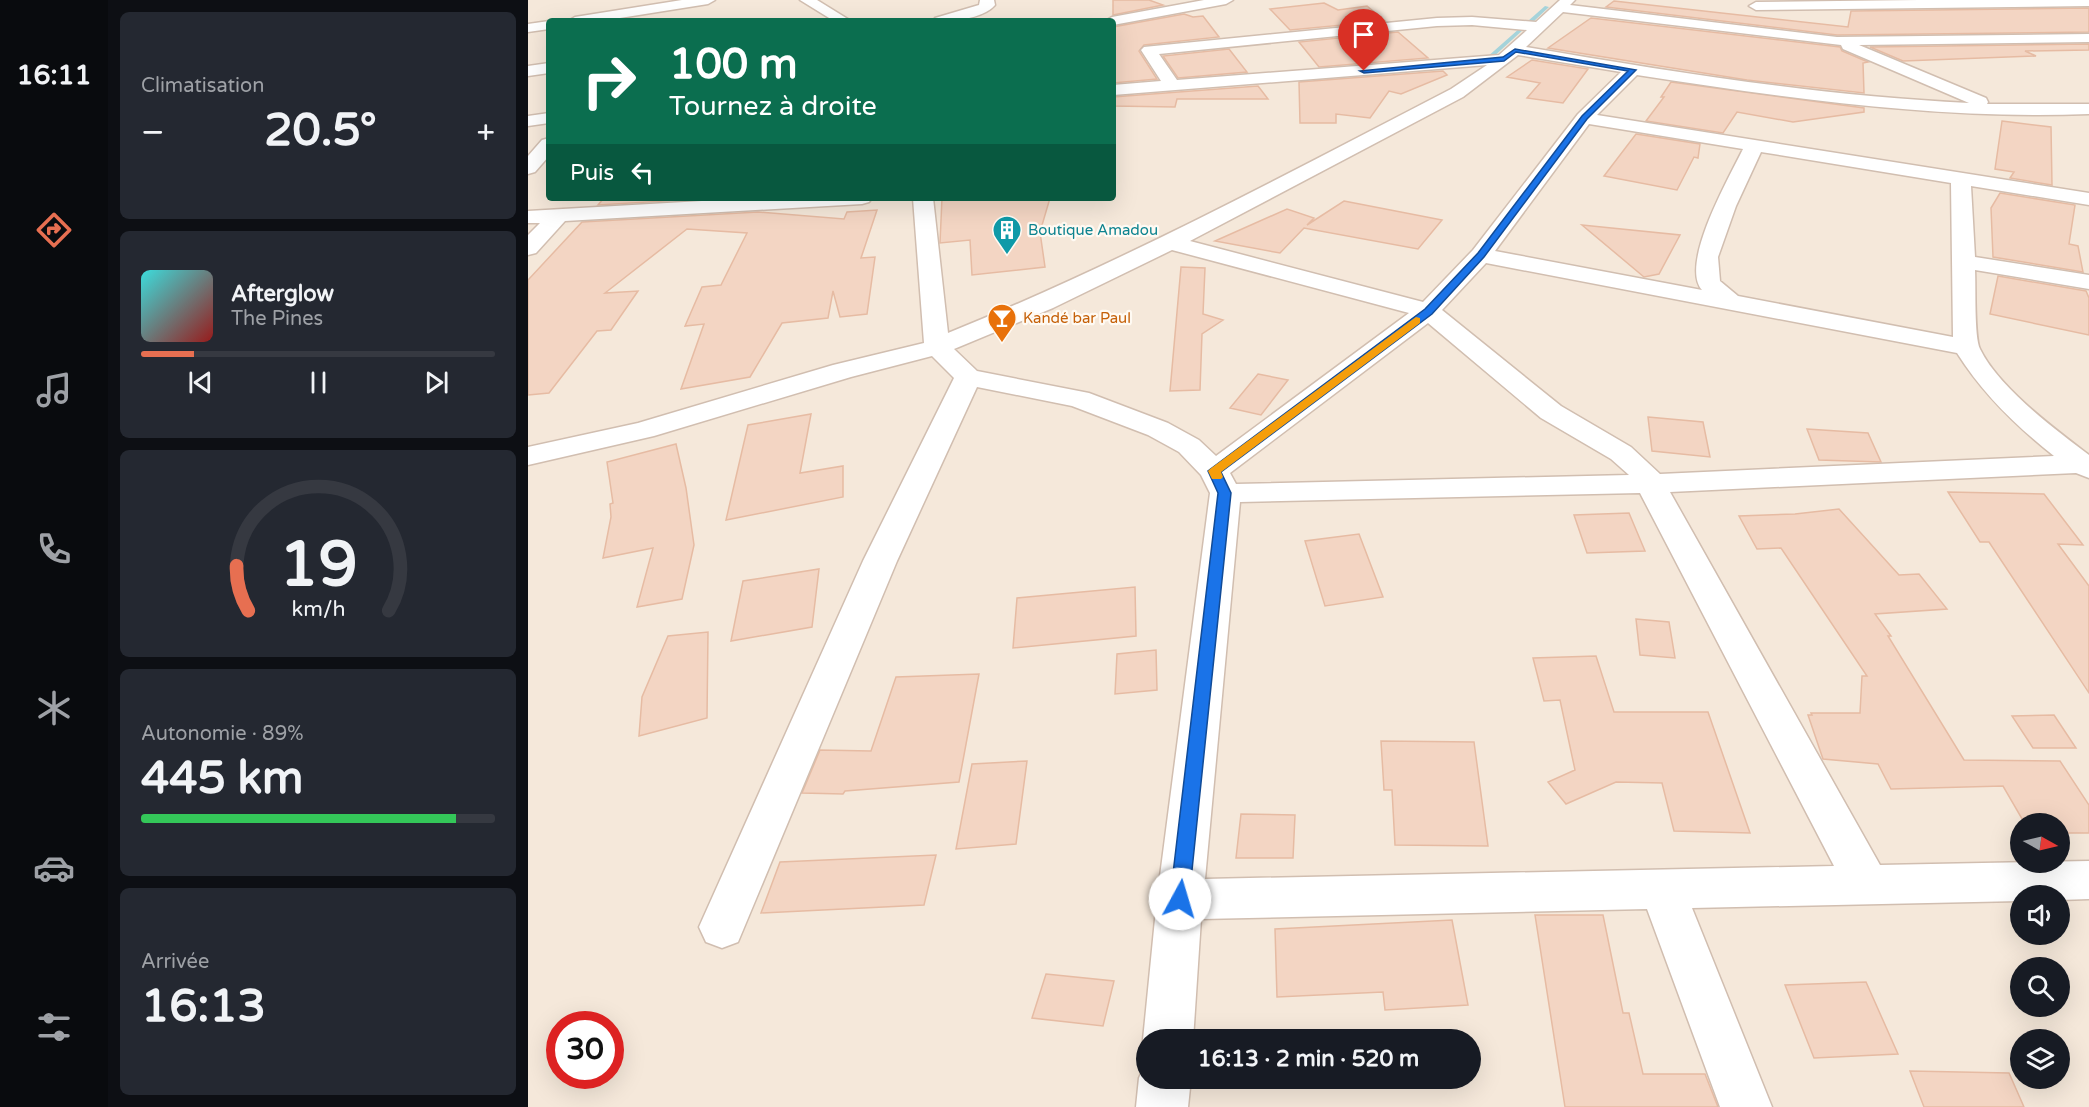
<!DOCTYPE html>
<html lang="fr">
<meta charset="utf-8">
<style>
body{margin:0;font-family:"Varela Round",sans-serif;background:#242831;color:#f1f3f6;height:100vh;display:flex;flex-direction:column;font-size:22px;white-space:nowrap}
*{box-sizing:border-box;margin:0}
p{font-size:20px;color:#9ea1a6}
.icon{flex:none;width:33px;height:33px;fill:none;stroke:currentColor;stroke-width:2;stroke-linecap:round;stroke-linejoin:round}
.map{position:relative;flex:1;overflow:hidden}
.drawer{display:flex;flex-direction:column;gap:12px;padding:12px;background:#0d0f14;width:420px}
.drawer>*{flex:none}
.top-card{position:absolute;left:18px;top:18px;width:570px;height:183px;border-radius:6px;box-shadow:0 6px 24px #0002;background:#0b6e4f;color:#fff;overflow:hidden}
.needle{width:39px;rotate:98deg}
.controls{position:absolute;left:1482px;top:813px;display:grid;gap:12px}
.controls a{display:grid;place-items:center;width:60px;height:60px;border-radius:50%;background:#171b24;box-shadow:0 6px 24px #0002;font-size:30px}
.speed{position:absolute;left:18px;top:1011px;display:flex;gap:12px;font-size:30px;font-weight:700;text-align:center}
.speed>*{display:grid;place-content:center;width:78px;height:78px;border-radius:50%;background:#171b24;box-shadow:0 6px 24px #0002;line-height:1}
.speed .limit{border:9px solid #d22;background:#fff;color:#111}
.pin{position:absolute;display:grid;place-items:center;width:51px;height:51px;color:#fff;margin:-62px -26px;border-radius:50% 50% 50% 0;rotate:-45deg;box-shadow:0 0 6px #0007}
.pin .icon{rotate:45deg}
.me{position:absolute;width:66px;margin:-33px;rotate:6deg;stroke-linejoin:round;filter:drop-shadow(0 0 4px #0008)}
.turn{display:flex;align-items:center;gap:21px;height:126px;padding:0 24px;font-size:27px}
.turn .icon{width:78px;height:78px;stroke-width:2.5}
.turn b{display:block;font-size:42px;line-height:51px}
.then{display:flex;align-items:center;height:57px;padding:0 24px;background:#0003;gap:12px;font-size:22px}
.big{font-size:45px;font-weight:700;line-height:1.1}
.drawer .tile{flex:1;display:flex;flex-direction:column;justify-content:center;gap:9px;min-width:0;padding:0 21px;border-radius:9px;background:#242831}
.drawer .dial{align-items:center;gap:0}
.dial svg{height:156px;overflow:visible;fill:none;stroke:#363941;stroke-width:7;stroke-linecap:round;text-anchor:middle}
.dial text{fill:#f1f3f6;stroke:none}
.song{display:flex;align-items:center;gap:18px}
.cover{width:72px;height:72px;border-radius:9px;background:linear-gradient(135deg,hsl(180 70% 55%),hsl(0 70% 35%))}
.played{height:6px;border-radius:3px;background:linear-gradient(90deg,#e76f51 15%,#363941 15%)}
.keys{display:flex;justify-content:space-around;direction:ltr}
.heat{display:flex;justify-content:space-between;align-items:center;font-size:33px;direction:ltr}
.charge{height:9px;border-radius:4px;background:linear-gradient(90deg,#34c759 89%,#363941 0)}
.trip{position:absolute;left:608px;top:1029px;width:345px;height:60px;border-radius:30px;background:#171b24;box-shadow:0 6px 24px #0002;font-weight:700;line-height:60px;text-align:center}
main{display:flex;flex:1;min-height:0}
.tabs{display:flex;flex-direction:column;width:108px;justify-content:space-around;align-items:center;background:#090b0e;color:#9ea1a6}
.tabs .icon{width:42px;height:42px}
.tabs .selected{color:#e76f51}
.tabs b{font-size:27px;color:#f1f3f6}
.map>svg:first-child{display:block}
.residential{fill:#f5e8da;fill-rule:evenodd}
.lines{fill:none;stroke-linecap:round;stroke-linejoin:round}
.stream{fill:#a5d3da;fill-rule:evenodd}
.building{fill:#f3d5c3;stroke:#e6bba3;stroke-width:1.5}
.minor-casing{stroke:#d1beb0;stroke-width:3}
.minor{fill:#fff;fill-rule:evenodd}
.route{fill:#1a73e8;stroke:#114b97;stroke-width:1.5}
.slow{fill:#f59e0b}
.labels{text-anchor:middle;stroke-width:4.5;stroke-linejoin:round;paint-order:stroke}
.far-culture-label{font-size:15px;fill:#0d838f;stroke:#fffaf3;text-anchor:start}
.far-food-label{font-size:15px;fill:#c56008;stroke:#fffaf3;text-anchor:start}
</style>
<main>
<nav class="tabs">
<b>16:11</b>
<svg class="icon selected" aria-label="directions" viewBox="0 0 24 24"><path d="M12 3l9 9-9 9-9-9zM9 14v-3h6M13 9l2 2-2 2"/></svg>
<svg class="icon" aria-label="music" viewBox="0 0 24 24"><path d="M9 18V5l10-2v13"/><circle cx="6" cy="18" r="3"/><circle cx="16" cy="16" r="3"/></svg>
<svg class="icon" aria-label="phone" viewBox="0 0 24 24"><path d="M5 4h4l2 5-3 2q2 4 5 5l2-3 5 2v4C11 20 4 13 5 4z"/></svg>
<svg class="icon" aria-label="climate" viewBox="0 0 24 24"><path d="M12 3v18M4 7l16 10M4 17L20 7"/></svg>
<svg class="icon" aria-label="car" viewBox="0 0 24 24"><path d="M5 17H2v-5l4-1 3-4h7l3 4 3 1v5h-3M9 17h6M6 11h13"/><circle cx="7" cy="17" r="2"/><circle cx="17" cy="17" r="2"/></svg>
<svg class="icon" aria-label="filters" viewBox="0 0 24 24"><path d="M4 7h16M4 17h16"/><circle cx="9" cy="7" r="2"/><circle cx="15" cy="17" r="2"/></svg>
</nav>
<section class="drawer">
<div class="tile"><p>Climatisation</p>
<div class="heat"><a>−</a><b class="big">20.5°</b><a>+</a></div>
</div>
<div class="tile">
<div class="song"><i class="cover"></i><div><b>Afterglow</b><p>The Pines</p></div></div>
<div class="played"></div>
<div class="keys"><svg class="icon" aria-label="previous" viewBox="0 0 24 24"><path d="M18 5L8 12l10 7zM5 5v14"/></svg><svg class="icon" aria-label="pause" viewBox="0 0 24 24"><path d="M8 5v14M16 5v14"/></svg><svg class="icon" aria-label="next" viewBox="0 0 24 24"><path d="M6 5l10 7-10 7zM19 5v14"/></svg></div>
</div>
<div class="tile dial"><svg viewBox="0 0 100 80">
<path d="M14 69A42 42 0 1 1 86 69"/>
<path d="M14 69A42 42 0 0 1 8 46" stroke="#e76f51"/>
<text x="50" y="56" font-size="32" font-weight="700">19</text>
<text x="50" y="72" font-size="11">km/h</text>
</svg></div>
<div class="tile"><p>Autonomie · 89%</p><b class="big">445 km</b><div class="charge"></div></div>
<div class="tile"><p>Arrivée</p><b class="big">16:13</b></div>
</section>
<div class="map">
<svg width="1561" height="1107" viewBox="0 0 1561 1107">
<rect width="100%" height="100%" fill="#fdf6ec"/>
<path class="residential" d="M0,0h1561v1107h-1561zM21,21h564v177h-564zM1492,824h40v38h-40zM1492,896h40v38h-40zM1492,968h40v38h-40zM32,1024h50v52h-50zM618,1040h324v38h-324zM1492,1040h40v38h-40z"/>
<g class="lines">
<path class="stream" d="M1017,6l4,1 -17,16h-4v-2z
M992,28l4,1 -34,31h-4v-2z"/>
</g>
<path class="building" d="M585,0h36l14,5 -50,10z
M1086,1l234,26 3,-16 238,-3v24l-252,3 -231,-28z
M796,3l14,7 29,-4 18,15 -95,9 -20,-21z
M656,14l9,3 10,-1 16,21 -75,8 -5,6 18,28 -44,4v-56z
M1063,18l249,29 2,4 26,11 -5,1 1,30 -117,-13 -199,-32z
M870,32l30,26 -109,9 -20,-25z
M1561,44v6l-64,1 11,5 -133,5 -33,-14z
M701,49l18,23 -69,6 -15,-22z
M1004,60l56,9 -25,34 -36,-5 13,-15 -33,-6z
M915,71l4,4 -46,19 -12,-3 -19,27 -34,-4v9h-36l-1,-41z
M1143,82l193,26v4l-71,10 -56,-10 -14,21 -77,-12 18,-24h-3z
M730,86l10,13h-91l-2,8 -62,-1v-9z
M1474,121l49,6 1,58 -42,-7 4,-6 -19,-3z
M1108,134l64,10 -2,14 -4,-1 -17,33 -73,-14z
M1472,193l75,12 -6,39 9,2 5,26 -90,-15 -2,-49z
M76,198h111l-117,7z
M414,198h108l-10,34 5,35 -73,8 -2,-35 -30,3z
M816,201l98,19 -24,29 -114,-21 -24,25 -65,-12 72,-32 27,9 -7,7z
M349,210l-16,48 14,-1 -8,57 -27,3 -7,-26 -5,27 -46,5 -32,54 -69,12 23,-65 -19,2 17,-39 19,-2 26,-52 -60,-4 -82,64 33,-2 -27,39 -14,1 -48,62 -21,2v-115l54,-58 176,-10 86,7 3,-7z
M1054,225l98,10 -21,39 -15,3z
M653,267l24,1 -2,46 20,6 -21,14 -2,56 -30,1z
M1470,276l88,15 3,7v37l-99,-21z
M730,374l30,6 -27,35 -31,-7z
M283,414l-11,59 43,-7v31l-117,23 22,-95z
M1120,417l55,5 7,35 -58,-6z
M1279,429l61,4 13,29 -62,-2z
M148,444l10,44 8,57 -12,54 -45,8 16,-59 -50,10 8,-41 -1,-13 3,-1 -6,-41z
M1420,492l96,2 39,51 -25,-1 31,42v107l-100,-151h-9z
M1311,509l60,66 20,-1 28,35 -72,5 16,22h-3l76,124 96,1 29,44v28h-29v-9h-35l-22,-38 -112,3 -13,-25 -55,-5 -15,-44h4l-1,-2h49l2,-37h5l-86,-128 -24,1 -18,-33 56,-2z
M1101,513l16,38 -58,2 -13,-38z
M831,534l24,63 -58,9 -20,-65z
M291,569l-7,58 -81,14 12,-60z
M607,587l1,49 -123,12 4,-50z
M1108,619l33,3 6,36 -35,-3z
M180,632l-1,86 -68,18 3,-39 26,-61z
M628,650l1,40 -42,4 2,-40z
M1068,656l18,56h94l42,121 -76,-2 -12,-48 -46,-1 -50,22 -18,-22 27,-12 -15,-70 -16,1 -11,-43z
M451,674l-20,108 -114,9 -2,3 -41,-1 18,-43 51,1 25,-74z
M1526,715l22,33h-43l-21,-32z
M853,741l93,1 14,104 -93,-1 -3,-55h-8z
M499,761l-11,83 -60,5 16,-85z
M713,814l54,1 -2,43h-57z
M408,855l-12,50 -163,8 19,-51z
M1007,915h68l20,98h6l14,61h62l13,33h-153z
M924,920l16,85 -83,5 -2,-18 -106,5 -2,-68z
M518,974l68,7 -11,45 -71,-8z
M1338,982l32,72 -84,4 -29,-73z
M1382,1071l99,2 15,34h-100z"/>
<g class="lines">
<g class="minor-casing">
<path id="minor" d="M154,0h33l-7,4 -107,17h-33l7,-4z
M272,0h17l34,21h-17z
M452,0h14l1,5c-13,15 -44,16 -62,16l2,-3 44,-13z
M676,0h29l-7,4 -113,21v-4h-8l7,-4z
M1032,0h15l-5,5 267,32 252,-3v8l-230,3 127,53 2,4 -1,2h102v10c-152,6 -302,-16 -452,-39l-40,40 492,78v12l-118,-19 4,71 114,18v14l-114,-19c1,17 -1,67 5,79 19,39 75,80 109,106v23l-13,-5 -406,19 210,373 209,-4v38l-29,1v-4h-40v5l-328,7 80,199h-52l-73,-198 -446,10 -8,121h-47v7l-3,-7 14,-141 53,-406 -9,-18 -22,-23 -31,-17 -76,-29 -95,-19 -80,174 -159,381 -16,6 -16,-6 -7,-15 164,-366 91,-183 -22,-22 -81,21 -197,59 -126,29v-18l110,-24 195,-58 91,-22 -11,-145h20l15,135c173,-70 337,-158 503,-244l36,-24 -374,30v-10l48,-4 -20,-31 3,-3 293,-29 35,-1 64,5zM1035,12l278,33 2,4 126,54c-149,-7 -296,-31 -443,-56zM944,25l55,5 -28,25 -322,25 -18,-26 278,-28zM990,55l103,17 -43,42 -105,136 -50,52 -233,-61 273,-144zM1061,124l154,25c-13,27 -64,115 -41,141l-207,-39zM1233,152l190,31 2,154 -215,-41 -18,-15 -2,-24 18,-51zM644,250l237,63 -193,143 -17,-16 -31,-17 -79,-30 -112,-22 -23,-22 99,-41zM958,263l471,90c26,41 59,73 97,103l-394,18 -29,-27 -70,-41 -119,-96zM900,323l113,95 70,41 18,16 -393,9 -6,-11zM1112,493l194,373 -629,13 35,-377z
M1391,0h170v6l-333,4 -7,-4 7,-4z
M21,21v8l-21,3v-8z
M21,63v10l-21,3v-10z
M21,113v10l-21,3v-10z
M21,138v18l-14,16 -7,2v-18l14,-16z
M226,198h118l-3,4 -7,2 -297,17 -29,32 -8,2v-20l12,-12h-12v-12z
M618,1062v16h45l-3,29h-52l3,-29z"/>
</g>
<use href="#minor" class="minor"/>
</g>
<path class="route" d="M987,49l121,21 -49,49 -103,138 -52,57 -211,158 10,21 -42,406 -3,6 -6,2 -7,-2 -3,-6 48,-406 -10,-22 217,-162 53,-56 104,-137 46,-45 -112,-19 -12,9 -140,12 -4,-2 143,-14z"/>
<path class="slow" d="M888,317l4,1v5l-199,149 2,5 -2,2h-9l-4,-8 2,-2z"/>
<defs>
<g id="building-pin" transform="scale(1.5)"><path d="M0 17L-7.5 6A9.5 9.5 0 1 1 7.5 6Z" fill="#0f9aa8" stroke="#fffaf3"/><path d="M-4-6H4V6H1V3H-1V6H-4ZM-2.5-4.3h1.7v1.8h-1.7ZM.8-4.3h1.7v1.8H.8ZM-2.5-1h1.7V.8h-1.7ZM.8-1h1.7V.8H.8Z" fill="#fff"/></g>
<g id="bar-pin" transform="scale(1.5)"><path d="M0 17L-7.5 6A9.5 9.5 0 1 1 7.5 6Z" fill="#e8710a" stroke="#fffaf3"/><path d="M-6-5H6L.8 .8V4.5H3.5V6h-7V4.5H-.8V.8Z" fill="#fff"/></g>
</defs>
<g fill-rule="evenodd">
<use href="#building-pin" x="479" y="230"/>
<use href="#bar-pin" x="474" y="318"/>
</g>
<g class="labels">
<g class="far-culture-label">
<text x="500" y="235">Boutique Amadou</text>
</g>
<g class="far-food-label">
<text x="495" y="323">Kandé bar Paul</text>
</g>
</g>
</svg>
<div class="controls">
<a><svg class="needle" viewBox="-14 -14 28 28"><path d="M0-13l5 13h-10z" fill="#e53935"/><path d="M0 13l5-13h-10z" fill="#9ea1a6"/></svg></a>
<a><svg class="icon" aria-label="sound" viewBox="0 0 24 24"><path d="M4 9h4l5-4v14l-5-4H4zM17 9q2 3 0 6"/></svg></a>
<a><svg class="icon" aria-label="search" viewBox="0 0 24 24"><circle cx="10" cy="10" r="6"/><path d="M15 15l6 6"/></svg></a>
<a><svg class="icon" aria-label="layers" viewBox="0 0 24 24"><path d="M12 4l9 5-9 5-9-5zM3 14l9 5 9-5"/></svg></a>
</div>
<div class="speed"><div class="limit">30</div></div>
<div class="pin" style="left:836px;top:71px;background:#d93025"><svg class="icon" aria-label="arrive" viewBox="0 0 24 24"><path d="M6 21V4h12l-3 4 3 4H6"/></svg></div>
<svg class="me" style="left:652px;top:899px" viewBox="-20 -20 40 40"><circle r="19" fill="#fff"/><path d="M0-13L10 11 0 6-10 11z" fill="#1a73e8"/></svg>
<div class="trip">16:13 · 2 min · 520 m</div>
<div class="top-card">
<div class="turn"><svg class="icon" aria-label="right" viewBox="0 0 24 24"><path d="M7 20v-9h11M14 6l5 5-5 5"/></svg><div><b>100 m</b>Tournez à droite</div></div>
<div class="then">Puis<svg class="icon" aria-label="left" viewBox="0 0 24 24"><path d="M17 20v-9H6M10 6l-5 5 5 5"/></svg></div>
</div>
</div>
</main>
